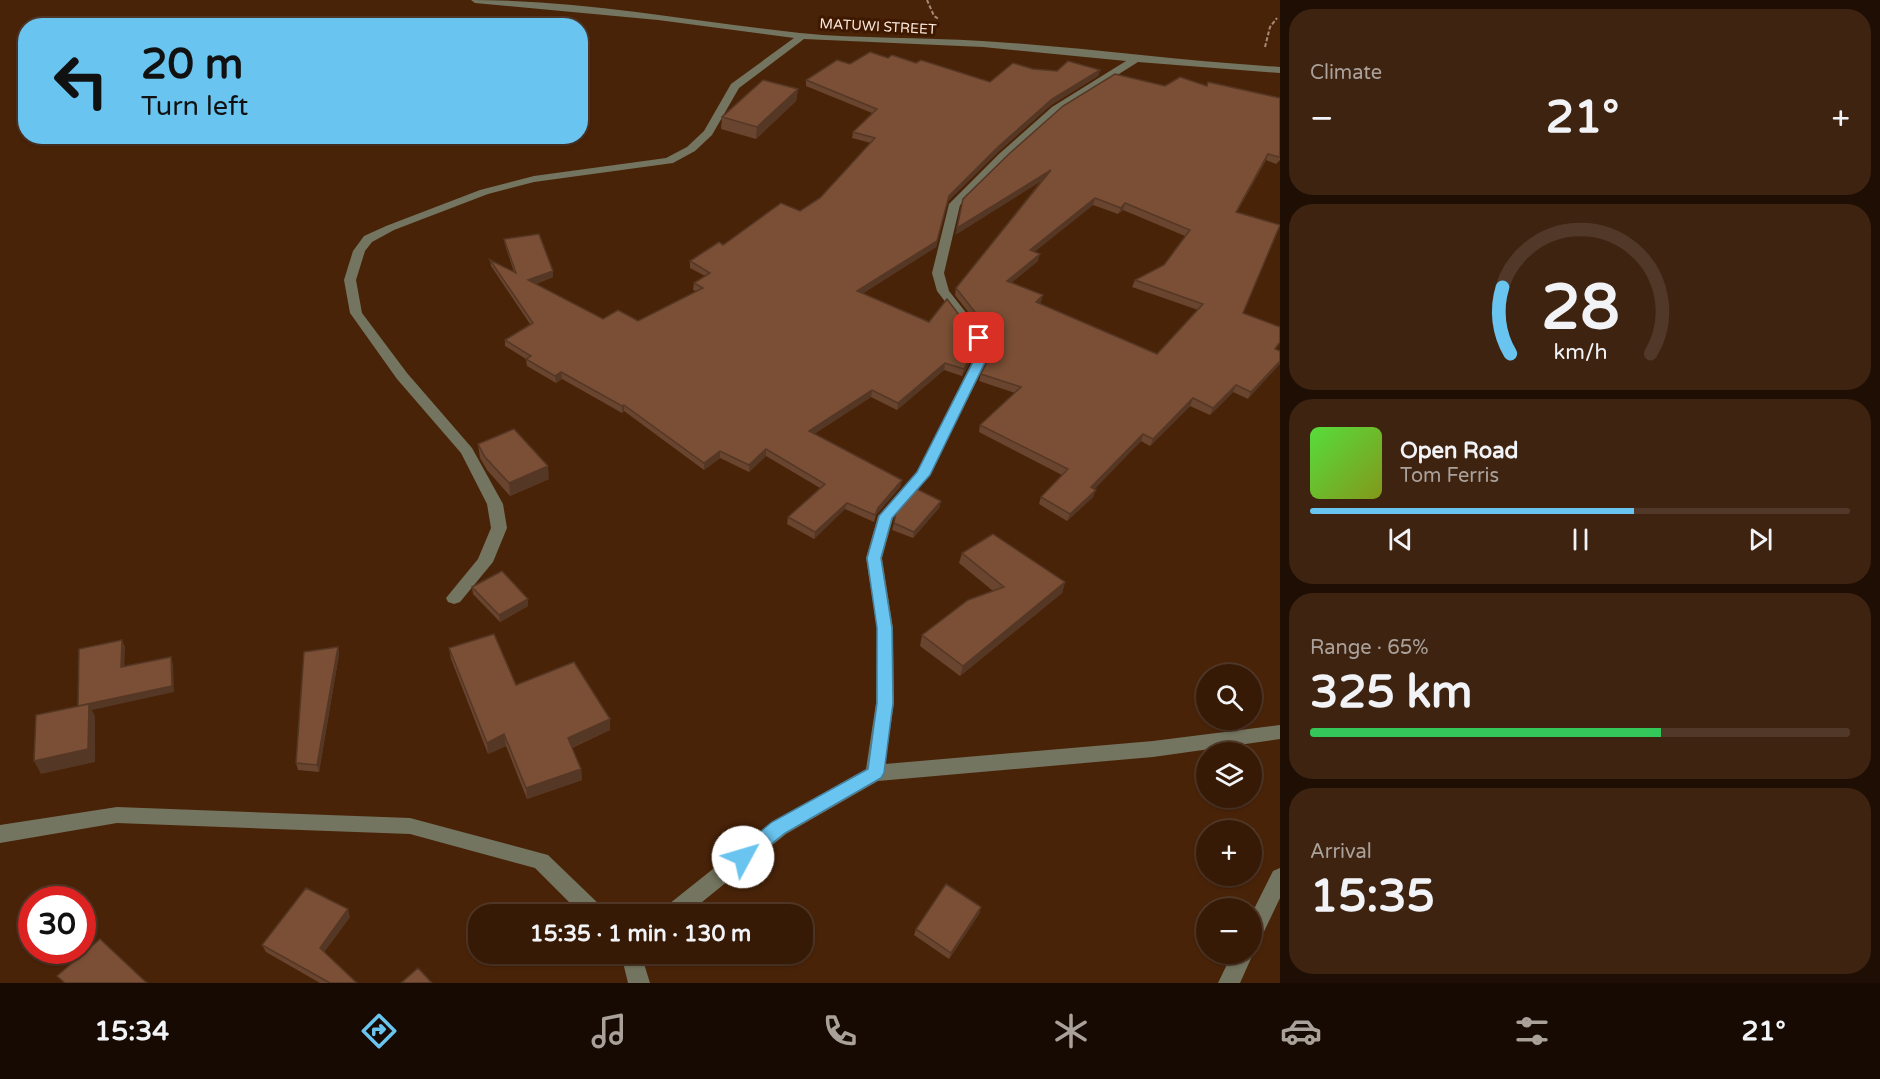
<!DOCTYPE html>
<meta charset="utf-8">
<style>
body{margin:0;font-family:"Varela Round",sans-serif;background:#3e2310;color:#f1f3f6;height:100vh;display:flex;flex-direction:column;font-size:22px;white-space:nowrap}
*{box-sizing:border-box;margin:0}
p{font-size:20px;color:#aaa19b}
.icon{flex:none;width:33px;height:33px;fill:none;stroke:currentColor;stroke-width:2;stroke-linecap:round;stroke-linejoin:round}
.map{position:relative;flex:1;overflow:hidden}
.sheet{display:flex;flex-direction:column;gap:9px;padding:9px;background:#1e0e03;width:600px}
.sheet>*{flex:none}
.top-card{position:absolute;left:18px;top:18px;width:570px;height:126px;border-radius:24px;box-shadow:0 2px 4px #0004,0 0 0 2px #513828;background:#69c4f0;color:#111;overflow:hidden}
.controls{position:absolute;left:1196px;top:664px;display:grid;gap:12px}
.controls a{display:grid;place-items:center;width:66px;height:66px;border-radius:50%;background:#371a06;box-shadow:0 2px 4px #0004,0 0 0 2px #513828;font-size:30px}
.speed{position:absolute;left:18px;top:886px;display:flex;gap:12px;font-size:30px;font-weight:700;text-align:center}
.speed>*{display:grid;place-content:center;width:78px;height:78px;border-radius:50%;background:#371a06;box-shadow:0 2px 4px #0004,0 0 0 2px #513828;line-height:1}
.speed .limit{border:9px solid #d22;background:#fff;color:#111}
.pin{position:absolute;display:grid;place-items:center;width:51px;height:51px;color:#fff;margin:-26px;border-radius:12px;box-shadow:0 3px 9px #0006}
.me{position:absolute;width:66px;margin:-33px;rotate:51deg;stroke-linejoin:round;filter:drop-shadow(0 0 4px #0008)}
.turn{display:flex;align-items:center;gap:21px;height:126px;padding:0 24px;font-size:27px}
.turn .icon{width:78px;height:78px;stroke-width:2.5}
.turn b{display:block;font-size:42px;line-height:51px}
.big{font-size:45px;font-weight:700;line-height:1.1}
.sheet .widget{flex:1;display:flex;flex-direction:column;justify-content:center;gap:9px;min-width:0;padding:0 21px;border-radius:24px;background:#3e2310}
.sheet .dial{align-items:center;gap:0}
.dial svg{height:156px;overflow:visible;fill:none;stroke:#513828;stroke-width:7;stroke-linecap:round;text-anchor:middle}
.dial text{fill:#f1f3f6;stroke:none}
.song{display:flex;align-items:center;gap:18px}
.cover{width:72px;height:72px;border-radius:9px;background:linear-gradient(135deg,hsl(110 70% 55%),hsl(70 70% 35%))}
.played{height:6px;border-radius:3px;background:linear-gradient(90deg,#69c4f0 60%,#513828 60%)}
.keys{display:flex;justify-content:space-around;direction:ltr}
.heat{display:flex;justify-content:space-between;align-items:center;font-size:33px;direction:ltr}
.charge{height:9px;border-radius:4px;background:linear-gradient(90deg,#34c759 65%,#513828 0)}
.trip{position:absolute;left:468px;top:904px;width:345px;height:60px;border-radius:24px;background:#371a06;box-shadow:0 2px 4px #0004,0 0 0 2px #513828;font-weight:700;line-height:60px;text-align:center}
.menu{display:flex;height:96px;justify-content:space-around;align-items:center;background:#160a02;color:#aaa19b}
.menu .icon{width:42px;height:42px}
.menu .selected{color:#69c4f0}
.menu b{font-size:27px;color:#f1f3f6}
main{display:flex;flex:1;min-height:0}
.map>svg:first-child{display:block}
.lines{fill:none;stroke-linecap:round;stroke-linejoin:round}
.path{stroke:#a68976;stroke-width:2;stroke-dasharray:4 2;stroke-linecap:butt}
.minor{fill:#737560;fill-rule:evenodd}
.wall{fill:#69442e;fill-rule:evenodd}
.shaded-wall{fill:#553725}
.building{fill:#7a4f35;stroke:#553725;stroke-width:1.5;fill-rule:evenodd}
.route{fill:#69c4f0;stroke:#447f9c;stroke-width:1.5}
.labels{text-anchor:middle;stroke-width:6;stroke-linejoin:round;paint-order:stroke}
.far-street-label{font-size:14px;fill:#fde9dd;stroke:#3e1900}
</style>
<main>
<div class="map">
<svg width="1280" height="983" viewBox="0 0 1280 983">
<rect width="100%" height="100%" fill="#492308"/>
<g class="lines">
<path class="path" d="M927,0l7,16 5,3
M1265,47l5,-20 7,-9"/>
<path class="minor" d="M471,0c110,0 220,21 329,33 60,6 121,4 182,8 99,6 198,20 298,26v6l-142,-11 -78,49 -53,47 -47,47 -16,68 5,18 37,47 3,18 -59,119 -37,43 -11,40 11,70 1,75 -9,61 268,-23 127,-16v14l-127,18 -275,24 -92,53 -100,81h-25l3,-7 108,-86 94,-53 10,-66 1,-75 -11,-70 12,-42 39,-44 58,-116 -2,-18 -36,-47 -5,-18 17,-69 50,-50 53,-47 74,-46 -143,-14 -179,-8 -65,49 -27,47 -17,16 -22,12 -139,19 -46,12 -94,36 -22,12 -7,9 -9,29 6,33 45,60 65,75 31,56 4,24 -14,34 -33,40 -6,2 -6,-2 -2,-4 32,-39 13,-31 -4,-24 -26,-51 -64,-74 -47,-66 -6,-33 9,-29 11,-15 22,-10 94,-36 54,-14 132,-18 21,-11 17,-16 27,-47 63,-46 -136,-18 -183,-17z
M117,807l293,11 138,37 55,53 3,7h-24l-47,-47 -125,-34 -293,-11 -117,20v-18z
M1280,868v30l-22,46 -7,3v-32l22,-44z
M1251,949l2,5 -13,29h-22l14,-29h19z
M621,954h20l9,29h-22z"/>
</g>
<path class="wall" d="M888,58l28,5 74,19 43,-13 24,2 43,-1 -2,6 -47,29 -53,47 -51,50 -11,45 -73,46 111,56 -1,7 -11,20 -18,-6 -47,40 -26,-13 -57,37 88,46 -2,7 -24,28 -2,7 -29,-13 -31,30 -27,-15 1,-7 32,-29 -54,-32 -17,16 -29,-14 -16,12 -80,-59 -2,2 -60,-34 -6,4 -29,-17 -1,-7 -21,-13v-6l25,-16 -39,-58 -1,-6 24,12 -9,-27 -1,-6 49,32v6l-17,7 67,35 35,2 58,-30 -3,-1 1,-7 11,-7 -15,-8v-7l110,-50 20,-13 51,-55 -19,-5 1,-6 19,-19 -66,-27v-6l44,-16z
M1165,86h42l73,12v62l-4,4 -10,-4 -29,52 6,101 34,37 -29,49 -15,-7 -23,23 -20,-9 -40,40 -9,-5 -47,48 -1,8 -26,24 -28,-17 2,-7 21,-22 -83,-43 1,-7 35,-32 -36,-12 2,-7 10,-20 -3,-16 -33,-43 1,-7 85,-107 -86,54zM1093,205l25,9 5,-4 62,26 -21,29 -29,15 -3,7 66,23 -41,44 -118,-51 2,-1 -29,-20 26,-21 -4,-9z
M798,89l-2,12 -40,38 -35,-10 1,-12z
M478,444l71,35 -39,17 -23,-26 -7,-12z
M941,501l-2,7 -26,30 -21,-8 2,-7z
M962,553l103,29 -3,11 -102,83 -40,-30 2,-11 71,-44 -34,-28z
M472,587l56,12v7l-28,16 -27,-28z
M338,647l1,7 -20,118 -21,-2 -2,-7z
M449,648l67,37 94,34v11l-38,18 9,21 1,11 -55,19 -21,-53 -18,8 -37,-95z
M981,907l-2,7 -30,45 -35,-24 2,-6z
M350,917l-26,35 33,31h-37l-54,-31 -4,-7z"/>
<path class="shaded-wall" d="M1100,70l-2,6 -47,29 -53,47 -51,50 -11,45 -80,51 1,-7 92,-95 50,-50 53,-47z
M798,89l-2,12 -40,38 1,-12z
M1268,154l-2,6 -33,59 3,-7z
M1051,170l-2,6 -94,59 2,-7z
M1095,198l-2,7 -65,52 2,-7z
M1125,203l-2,7 -5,4 3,-6z
M1040,254l-2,7 -33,27 2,-7z
M553,271v6l-24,9 -1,-6z
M1043,295l-2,7 -7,7 2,-7z
M974,349l-1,7 -11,20 2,-7z
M1280,361v3l-32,35 3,-7z
M945,363l-1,7 -47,40 1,-7z
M561,372l1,7 -6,4 -1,-7z
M1236,385l-3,7 -23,23 3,-7z
M872,390l-1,7 -63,41 1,-7z
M1193,398l-3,8 -40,40 3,-7z
M624,405v6l-2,2v-7z
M1143,434l-2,7 -52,54 2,-8z
M766,449v7l-17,16v-7z
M720,451v7l-16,12v-7z
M548,466l1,13 -39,17 -1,-13z
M902,480l-2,7 -24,28 -2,7 4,-14z
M1096,490l-3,7 -26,24 3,-7z
M941,501l-2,7 -26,30 1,-6z
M847,503l-2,6 -31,30 1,-7z
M1065,582l-3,11 -102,83 3,-10z
M528,599v7l-28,16 -1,-7z
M122,640l3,7 -1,27 -3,-7z
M338,647l1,7 -20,118 -2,-7z
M171,657l2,7 1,28 -82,18 3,7v45l-54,12 -7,-13 44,-55z
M610,719v11l-42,19v-11z
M504,734l2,12 -18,8 -1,-11z
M581,769l1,11 -55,19 -1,-11z
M981,907l-2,7 -30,45 2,-6z
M348,909l2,8 -28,38 -2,-7z"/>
<path class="building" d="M870,52l18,6 4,-3 24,8 5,-3 69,22 23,-19 20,6 24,2 11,-10 32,9 -48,29 -53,47 -50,50 -12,45 -80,50 72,31 18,-23 25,33 2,17 -10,20 -19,-6 -47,40 -26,-13 -63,41 93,49 -24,28 -3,7 -28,-12 -32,29 -27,-15 37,-33 -59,-35 -17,16 -29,-14 -16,12 -80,-58 -2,1 -61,-34 -6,4 -29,-17 5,-3 -26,-16 28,-17 -43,-63 26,13 -12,-34 35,-5 14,37 -25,9 75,39 15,-9 20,11 65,-33 -9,-5 16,-10 -20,-12 29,-19 4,3 58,-42 19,8 20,-13 55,-60 -22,-6 24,-23 -71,-29 31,-20 13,4z
M1115,74l50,12 15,-9 27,9 1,-4 72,16v58l-1,1 -11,-3 -32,58 44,13 -37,88 37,14v15l-5,7 5,2v10l-29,31 -15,-7 -23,23 -20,-10 -40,41 -10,-5 -52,53 5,3 -26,24 -29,-17 27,-28 -88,-44 41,-38 -40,-13 12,-24 -3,-19 -34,-43 95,-118 -94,58 6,-29 47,-46 53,-47zM1095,198l26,10 4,-5 65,27 -26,35 -29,15 68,24 -46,50 -121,-52 7,-7 -36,-14 33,-27 -10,-4z
M763,80l35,9 -41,38 -35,-10z
M514,429l34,37 -39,17 -24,-26 -7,-13z
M917,489l24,12 -27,31 -20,-9 2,-11z
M993,534l72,48 -102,84 -41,-31 46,-35 36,-13 -42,-34z
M502,571l26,28 -29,16 -27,-28z
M494,634l22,51 58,-23 36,57 -42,19 13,31 -55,19 -22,-54 -17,9 -38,-95z
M122,640l-1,27 50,-10 1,29 -94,20 1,-57z
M338,647l-21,118 -21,-2 8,-111z
M89,704l-1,45 -54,12 2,-46z
M946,884l35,23 -30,46 -35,-24z
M306,888l42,21 -28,39 37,35h-27l-68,-38z
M100,939l47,44h-82l-8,-7z
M418,968l14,15h-31z"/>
<path class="route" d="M979,335l6,3 3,18 -58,119 -38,43 -11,40 11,70 1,75 -9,70 -3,5 -96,55 -36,29 -6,3 -6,-3 -3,-5 3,-6 35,-29 96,-53 9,-66v-75l-10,-70 12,-42 38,-44 59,-116 -3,-18z"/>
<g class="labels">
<g class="far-street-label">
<text transform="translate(878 26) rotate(3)" y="5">MATUWI STREET</text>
</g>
</g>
</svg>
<div class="controls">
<a><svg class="icon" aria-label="search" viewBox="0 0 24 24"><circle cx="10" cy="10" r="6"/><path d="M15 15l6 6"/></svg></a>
<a><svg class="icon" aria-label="layers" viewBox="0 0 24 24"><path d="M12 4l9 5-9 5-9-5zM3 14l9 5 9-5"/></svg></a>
<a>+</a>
<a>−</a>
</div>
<div class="speed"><div class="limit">30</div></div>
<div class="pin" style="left:979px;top:338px;background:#d93025"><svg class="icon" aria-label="arrive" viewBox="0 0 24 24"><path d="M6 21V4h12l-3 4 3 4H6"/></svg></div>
<svg class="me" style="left:743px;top:857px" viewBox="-20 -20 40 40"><circle r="19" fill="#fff"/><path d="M0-13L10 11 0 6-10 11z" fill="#69c4f0"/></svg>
<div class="trip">15:35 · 1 min · 130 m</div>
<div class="top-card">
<div class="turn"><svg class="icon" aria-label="left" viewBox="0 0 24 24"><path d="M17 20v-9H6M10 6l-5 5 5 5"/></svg><div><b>20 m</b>Turn left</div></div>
</div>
</div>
<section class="sheet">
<div class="widget"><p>Climate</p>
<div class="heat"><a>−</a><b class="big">21°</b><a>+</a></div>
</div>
<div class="widget dial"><svg viewBox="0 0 100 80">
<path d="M14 69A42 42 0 1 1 86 69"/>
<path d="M14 69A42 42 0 0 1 10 35" stroke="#69c4f0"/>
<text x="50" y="56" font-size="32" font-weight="700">28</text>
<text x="50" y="72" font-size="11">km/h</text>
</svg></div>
<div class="widget">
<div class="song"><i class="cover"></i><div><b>Open Road</b><p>Tom Ferris</p></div></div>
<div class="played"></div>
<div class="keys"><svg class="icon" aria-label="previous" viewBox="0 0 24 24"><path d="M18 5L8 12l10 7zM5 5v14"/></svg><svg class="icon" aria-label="pause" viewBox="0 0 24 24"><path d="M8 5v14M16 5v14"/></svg><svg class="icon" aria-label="next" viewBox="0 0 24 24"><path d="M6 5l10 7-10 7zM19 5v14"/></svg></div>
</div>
<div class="widget"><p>Range · 65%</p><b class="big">325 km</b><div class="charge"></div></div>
<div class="widget"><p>Arrival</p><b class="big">15:35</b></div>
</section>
</main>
<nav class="menu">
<b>15:34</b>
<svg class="icon selected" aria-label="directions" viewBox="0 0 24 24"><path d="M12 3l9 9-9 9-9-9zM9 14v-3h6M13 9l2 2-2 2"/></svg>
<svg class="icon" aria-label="music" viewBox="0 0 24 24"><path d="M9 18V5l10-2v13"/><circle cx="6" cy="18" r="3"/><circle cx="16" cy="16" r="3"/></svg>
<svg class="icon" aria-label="phone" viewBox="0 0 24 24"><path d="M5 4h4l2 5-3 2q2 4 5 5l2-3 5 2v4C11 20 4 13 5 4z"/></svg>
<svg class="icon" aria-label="climate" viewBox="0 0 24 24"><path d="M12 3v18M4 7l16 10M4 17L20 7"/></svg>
<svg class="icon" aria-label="car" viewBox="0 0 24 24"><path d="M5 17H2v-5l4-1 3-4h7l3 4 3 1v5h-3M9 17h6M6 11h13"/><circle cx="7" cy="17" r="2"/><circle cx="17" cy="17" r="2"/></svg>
<svg class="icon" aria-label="filters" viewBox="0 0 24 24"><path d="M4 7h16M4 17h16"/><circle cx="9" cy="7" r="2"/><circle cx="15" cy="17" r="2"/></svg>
<b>21°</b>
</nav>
